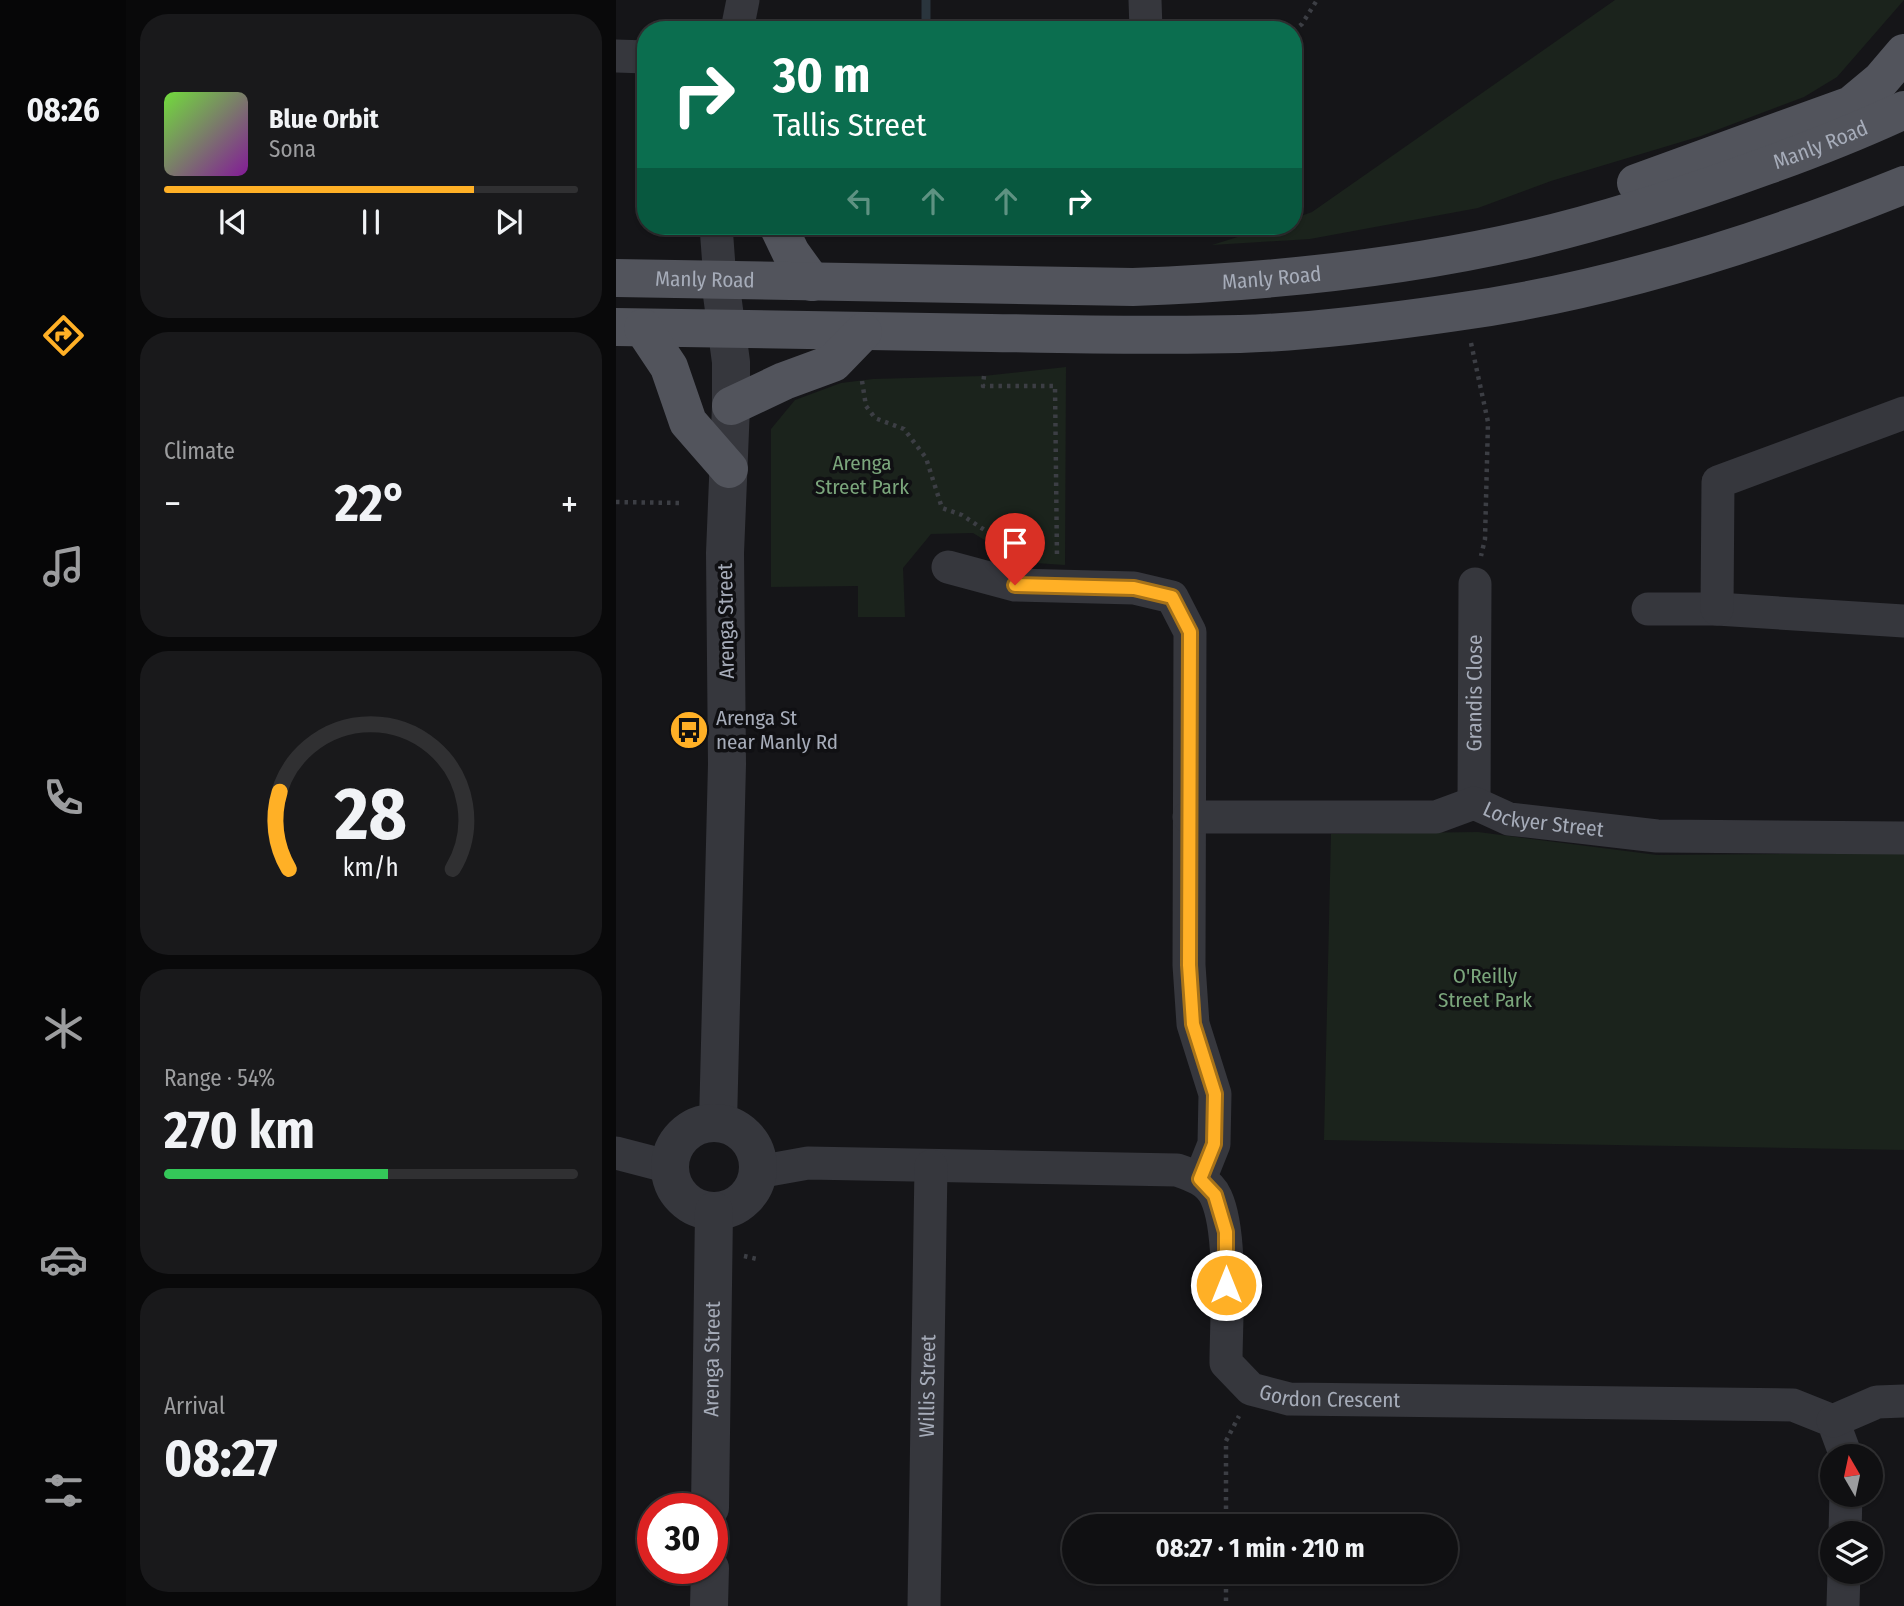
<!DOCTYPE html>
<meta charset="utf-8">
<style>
body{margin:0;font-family:"Fira Sans Condensed",sans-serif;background:#19191b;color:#f1f3f6;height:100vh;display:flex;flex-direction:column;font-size:26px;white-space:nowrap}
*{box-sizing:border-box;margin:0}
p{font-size:23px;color:#9c9d9f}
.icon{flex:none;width:38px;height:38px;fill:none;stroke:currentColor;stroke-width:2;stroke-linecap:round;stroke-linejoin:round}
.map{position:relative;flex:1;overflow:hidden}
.sheet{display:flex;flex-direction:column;gap:14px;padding:14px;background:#09090a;width:490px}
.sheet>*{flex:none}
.hud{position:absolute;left:21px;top:21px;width:665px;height:214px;border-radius:28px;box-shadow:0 2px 5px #0004,0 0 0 2px #303032;background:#0b6e4f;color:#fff;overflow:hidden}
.needle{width:46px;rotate:351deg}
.tools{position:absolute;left:1204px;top:1444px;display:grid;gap:14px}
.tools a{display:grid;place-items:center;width:63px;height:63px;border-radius:50%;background:#101012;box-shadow:0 2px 5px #0004,0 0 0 2px #303032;font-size:35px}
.speed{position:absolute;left:21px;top:1493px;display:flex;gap:14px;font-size:35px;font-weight:700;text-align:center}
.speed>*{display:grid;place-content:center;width:91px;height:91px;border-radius:50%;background:#101012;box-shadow:0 2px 5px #0004,0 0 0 2px #303032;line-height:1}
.speed .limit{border:10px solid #d22;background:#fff;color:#111}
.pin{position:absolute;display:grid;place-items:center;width:60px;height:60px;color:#fff;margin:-72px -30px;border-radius:50% 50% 50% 0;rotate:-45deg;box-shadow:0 0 7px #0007}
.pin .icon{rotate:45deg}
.me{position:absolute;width:77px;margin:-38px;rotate:0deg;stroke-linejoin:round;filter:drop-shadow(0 0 5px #0008)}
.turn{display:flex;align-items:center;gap:24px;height:147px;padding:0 21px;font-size:32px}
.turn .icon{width:91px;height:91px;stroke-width:2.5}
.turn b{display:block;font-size:49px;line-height:60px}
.lanes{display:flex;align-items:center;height:66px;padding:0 21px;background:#0003;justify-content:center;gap:35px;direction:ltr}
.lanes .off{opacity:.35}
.big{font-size:52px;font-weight:700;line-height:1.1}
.sheet .tile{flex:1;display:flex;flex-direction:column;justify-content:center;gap:10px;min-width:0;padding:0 24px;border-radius:28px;background:#19191b}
.sheet .dial{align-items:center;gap:0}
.dial svg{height:182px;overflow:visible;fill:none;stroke:#303032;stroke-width:7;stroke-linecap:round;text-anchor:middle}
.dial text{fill:#f1f3f6;stroke:none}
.song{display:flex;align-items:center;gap:21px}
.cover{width:84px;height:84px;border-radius:10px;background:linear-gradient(135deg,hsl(100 70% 55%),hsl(290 70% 35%))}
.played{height:7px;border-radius:4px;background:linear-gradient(90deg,#ffb026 75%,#303032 75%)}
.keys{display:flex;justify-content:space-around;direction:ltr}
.heat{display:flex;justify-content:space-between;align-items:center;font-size:38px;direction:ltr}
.charge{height:10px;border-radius:5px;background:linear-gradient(90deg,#34c759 54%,#303032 0)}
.trip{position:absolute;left:446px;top:1514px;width:396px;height:70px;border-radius:35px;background:#101012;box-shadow:0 2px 5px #0004,0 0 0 2px #303032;font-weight:700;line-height:70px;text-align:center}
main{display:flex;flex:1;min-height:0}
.menu{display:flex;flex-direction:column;width:126px;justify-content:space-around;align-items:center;background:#060607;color:#9c9d9f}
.menu .icon{width:49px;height:49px}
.menu .current{color:#ffb026}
.menu b{font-size:32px;color:#f1f3f6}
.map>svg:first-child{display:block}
.green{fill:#1b231c}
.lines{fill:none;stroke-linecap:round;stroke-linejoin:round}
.stream{stroke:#2a353d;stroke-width:9}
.path{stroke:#3c3e44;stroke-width:4.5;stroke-dasharray:3.5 5;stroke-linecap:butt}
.minor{stroke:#36373d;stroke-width:33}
.tertiary{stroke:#36373d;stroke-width:38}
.primary{stroke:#52545c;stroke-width:38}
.route-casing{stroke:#a67219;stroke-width:18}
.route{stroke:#ffb026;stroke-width:12}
.labels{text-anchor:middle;stroke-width:7;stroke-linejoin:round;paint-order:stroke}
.street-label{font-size:21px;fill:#a6acb9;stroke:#101013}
.park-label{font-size:21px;fill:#7ba67c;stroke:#101013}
.poi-label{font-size:21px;fill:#a6acb9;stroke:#101013;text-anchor:start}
</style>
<main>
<nav class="menu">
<b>08:26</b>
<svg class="icon current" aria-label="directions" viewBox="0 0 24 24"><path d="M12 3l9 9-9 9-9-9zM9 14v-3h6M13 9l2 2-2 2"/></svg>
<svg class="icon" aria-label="music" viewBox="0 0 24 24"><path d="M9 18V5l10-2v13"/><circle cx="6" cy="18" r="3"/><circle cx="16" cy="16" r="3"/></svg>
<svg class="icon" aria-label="phone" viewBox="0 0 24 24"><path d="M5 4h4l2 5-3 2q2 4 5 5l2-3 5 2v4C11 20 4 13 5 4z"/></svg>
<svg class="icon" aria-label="climate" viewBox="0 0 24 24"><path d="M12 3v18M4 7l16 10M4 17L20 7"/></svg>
<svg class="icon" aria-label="car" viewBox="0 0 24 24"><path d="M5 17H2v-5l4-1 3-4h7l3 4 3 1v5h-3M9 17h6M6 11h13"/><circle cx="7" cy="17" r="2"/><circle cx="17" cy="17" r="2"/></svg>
<svg class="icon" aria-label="filters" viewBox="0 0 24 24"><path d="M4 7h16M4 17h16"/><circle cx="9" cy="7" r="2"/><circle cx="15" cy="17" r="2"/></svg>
</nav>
<section class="sheet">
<div class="tile">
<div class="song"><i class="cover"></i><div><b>Blue Orbit</b><p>Sona</p></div></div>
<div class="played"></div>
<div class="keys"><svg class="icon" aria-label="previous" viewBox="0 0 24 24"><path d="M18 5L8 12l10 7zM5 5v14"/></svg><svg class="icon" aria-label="pause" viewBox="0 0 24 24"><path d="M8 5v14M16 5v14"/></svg><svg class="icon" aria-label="next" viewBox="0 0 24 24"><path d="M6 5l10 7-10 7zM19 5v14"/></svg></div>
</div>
<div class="tile"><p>Climate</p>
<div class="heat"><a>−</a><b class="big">22°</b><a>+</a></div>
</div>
<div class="tile dial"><svg viewBox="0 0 100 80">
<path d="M14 69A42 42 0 1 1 86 69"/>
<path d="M14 69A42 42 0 0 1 10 35" stroke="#ffb026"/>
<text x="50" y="56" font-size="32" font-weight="700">28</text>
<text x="50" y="72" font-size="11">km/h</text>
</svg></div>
<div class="tile"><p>Range · 54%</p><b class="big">270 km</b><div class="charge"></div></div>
<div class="tile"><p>Arrival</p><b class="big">08:27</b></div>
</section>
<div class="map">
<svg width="1288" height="1606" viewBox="0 0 1288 1606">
<rect width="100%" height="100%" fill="#151518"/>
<path class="green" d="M999,0h289l-67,77 -33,20 -103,39 -150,45 -73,27 -168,31 -98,6 61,-19h20v-7l19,-7z
M450,367l-1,198 -44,-3 -48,-29 -42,1 -28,34 2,49h-47v-31l-87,1v-158l24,-29 46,-17 32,-4 110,-3z
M862,832l179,23 247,-2v297l-580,-10 7,-306z"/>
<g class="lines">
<path class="stream" d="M310,30v-30"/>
<path class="path" d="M560,27h32l12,3
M677,31l9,-7 15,-24
M528,231l1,-5
M855,343l17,79 -3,117 -4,17
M368,376l-1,10h72l2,172
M246,381l4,25 9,12 29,11 22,29 16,50 20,7 54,36
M0,502l66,1
M128,1256l13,3
M610,1526v-85l13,-25
M610,1572v34"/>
<g class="minor">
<path d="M529,0l1,30"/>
<path d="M121,30l6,-30"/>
<path d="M0,56l30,1"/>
<path d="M100,226l4,54"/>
<path d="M332,567l67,18 119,3 38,9 18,35 -1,333 4,59 22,70 -1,50 -14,35"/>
<path d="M1032,609h69l187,12"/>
<path d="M1101,609l1,-127 186,-69"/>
<path id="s1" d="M858,803l1,-219"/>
<path id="s2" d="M573,817h247l38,-14 35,16 148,17 247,2"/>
<path d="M0,1153l54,14"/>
<path id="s3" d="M142,1172l50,-9 369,7c15,5 32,11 39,27 17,37 10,123 10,166l25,26 38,10 504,6 40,16 13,35"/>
<path d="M1217,1421l44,-19 27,-1"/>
<path d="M1229,1533l1,-39"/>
<path id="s4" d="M308,1606l7,-440"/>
<path d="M1227,1606l1,-34"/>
</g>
<g class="tertiary">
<path d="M102,1123l9,-359 -2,-211 6,-147v-44l-11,-82"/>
<circle cx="98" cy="1167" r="44"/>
<path id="s5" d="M94,1508l4,-297"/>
<path d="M93,1606l1,-38"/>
</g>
<g class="primary">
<path d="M1020,183l215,-78 30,-25 23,-27"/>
<path d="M162,226l13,27 21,29"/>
<path id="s6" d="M0,278l517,9c132,-5 266,-18 395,-48 81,-19 161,-45 238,-73 47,-17 93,-35 138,-56"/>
<path d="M0,327c125,3 250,5 375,6 83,1 166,3 249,1 70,-2 141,-11 210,-21 156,-21 308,-69 454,-128"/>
<path d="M27,328l26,39 19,55 41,47"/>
<path d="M115,406l53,-25 49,-18 30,-31"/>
</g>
</g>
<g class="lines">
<g class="route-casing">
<path id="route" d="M399,585l119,3 38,9 18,35 -1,333 4,59 22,70 -1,50 -14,35 15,16 11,37v53"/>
</g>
<use href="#route" class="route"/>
</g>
<defs>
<g id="bus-disc" transform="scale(2.0125)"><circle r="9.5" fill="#ffb026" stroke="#101013"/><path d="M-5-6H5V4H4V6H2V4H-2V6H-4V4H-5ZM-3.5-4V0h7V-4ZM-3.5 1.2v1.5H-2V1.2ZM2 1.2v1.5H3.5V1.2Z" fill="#111"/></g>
</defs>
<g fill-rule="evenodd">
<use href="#bus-disc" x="73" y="730"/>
</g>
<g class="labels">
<g class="street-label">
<text dy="7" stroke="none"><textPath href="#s6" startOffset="1223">Manly Road</textPath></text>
<text dy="7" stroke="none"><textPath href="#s6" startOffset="656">Manly Road</textPath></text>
<text dy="7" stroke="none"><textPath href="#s6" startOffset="89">Manly Road</textPath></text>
<text transform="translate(110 621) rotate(-91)" y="7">Arenga Street</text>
<text dy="7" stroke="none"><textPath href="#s1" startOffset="110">Grandis Close</textPath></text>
<text dy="7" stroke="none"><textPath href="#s2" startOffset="360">Lockyer Street</textPath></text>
<text dy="7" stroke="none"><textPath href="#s5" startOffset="149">Arenga Street</textPath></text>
<text dy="7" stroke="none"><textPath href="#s4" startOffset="220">Willis Street</textPath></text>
<text dy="7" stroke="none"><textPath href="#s3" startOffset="752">Gordon Crescent</textPath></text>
</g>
<g class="park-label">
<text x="246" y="470">Arenga<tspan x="246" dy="24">Street Park</tspan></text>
<text x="869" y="983">O'Reilly<tspan x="869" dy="24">Street Park</tspan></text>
</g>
<g class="poi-label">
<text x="100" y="725">Arenga St<tspan x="100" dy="24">near Manly Rd</tspan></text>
</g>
</g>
</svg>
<div class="tools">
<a><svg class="needle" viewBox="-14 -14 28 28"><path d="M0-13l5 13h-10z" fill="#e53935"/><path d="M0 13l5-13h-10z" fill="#9c9d9f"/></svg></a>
<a><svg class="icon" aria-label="layers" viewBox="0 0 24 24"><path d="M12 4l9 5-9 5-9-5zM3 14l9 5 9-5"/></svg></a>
</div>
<div class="speed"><div class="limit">30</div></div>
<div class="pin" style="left:399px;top:585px;background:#d93025"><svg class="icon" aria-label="arrive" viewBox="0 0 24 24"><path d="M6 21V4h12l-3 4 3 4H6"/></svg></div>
<svg class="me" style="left:610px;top:1285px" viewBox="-20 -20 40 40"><circle r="17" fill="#ffb026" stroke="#fff" stroke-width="3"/><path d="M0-11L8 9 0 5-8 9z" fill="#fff"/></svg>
<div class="trip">08:27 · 1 min · 210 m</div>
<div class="hud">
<div class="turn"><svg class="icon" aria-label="right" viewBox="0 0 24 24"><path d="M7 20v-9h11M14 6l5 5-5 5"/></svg><div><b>30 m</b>Tallis Street</div></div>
<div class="lanes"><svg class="icon off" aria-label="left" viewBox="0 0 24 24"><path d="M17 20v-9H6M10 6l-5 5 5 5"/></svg><svg class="icon off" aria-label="ahead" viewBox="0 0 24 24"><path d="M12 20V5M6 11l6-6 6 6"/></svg><svg class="icon off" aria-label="ahead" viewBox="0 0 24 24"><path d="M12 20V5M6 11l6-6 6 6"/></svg><svg class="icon" aria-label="right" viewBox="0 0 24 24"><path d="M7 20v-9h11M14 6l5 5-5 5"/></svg></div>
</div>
</div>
</main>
